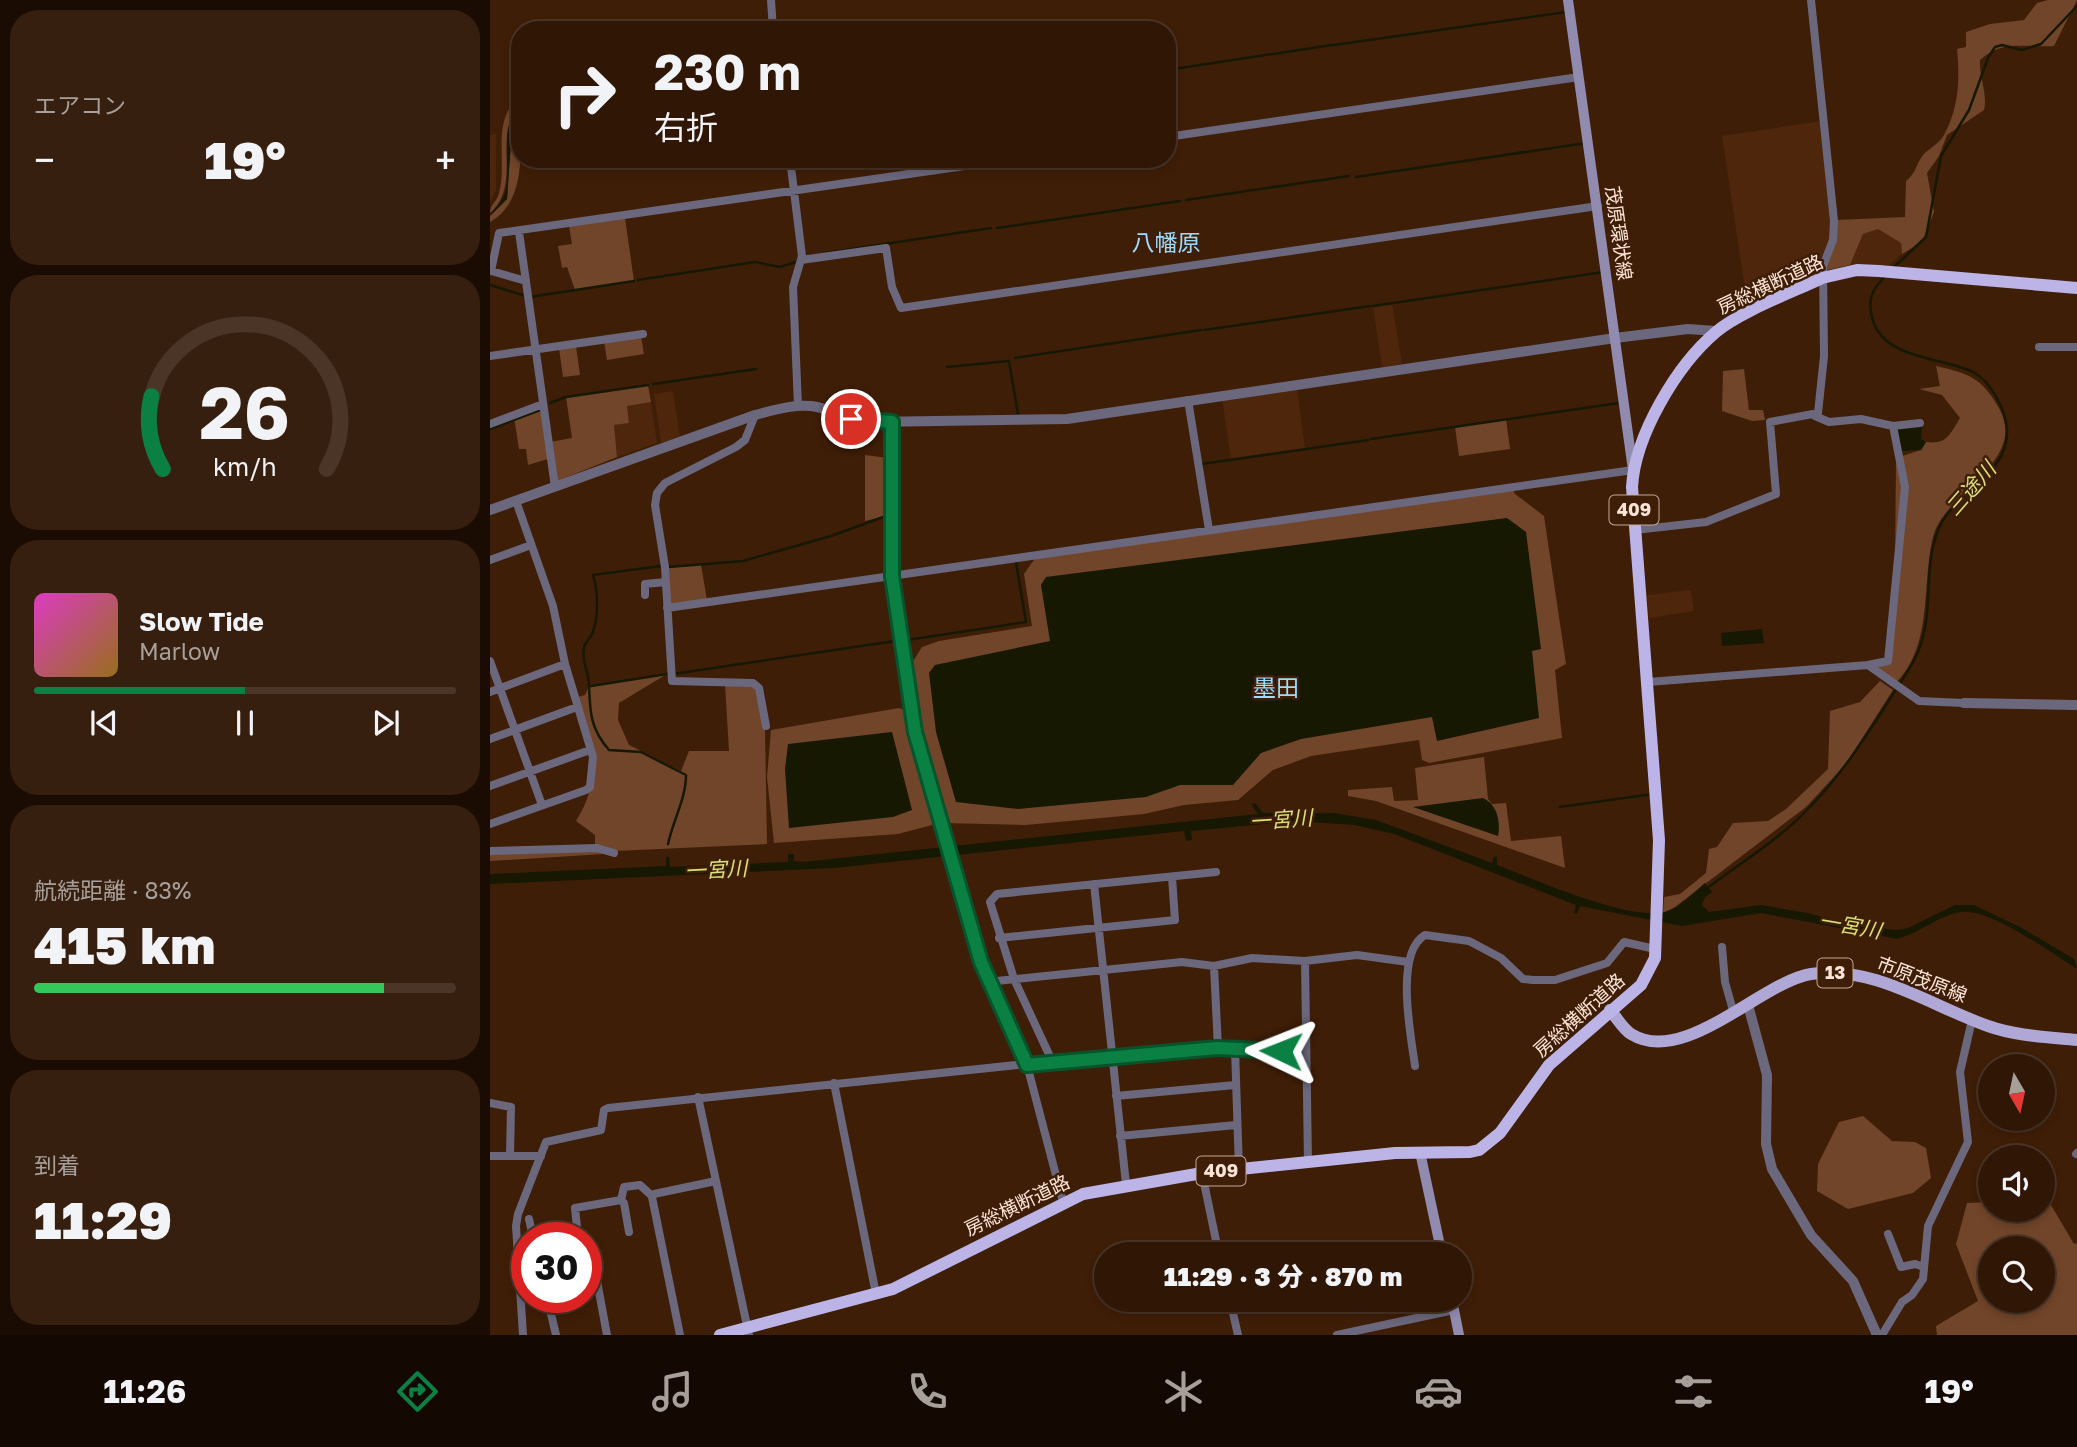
<!DOCTYPE html>
<html lang="ja">
<meta charset="utf-8">
<style>
body{margin:0;font-family:"Golos Text","Noto Sans JP",sans-serif;background:#371f0f;color:#f1f3f6;height:100vh;display:flex;flex-direction:column;font-size:26px;white-space:nowrap}
*{box-sizing:border-box;margin:0}
p{font-size:23px;color:#a79f9a}
.icon{flex:none;width:38px;height:38px;fill:none;stroke:currentColor;stroke-width:2;stroke-linecap:round;stroke-linejoin:round}
.map{position:relative;flex:1;overflow:hidden}
.details{display:flex;flex-direction:column;gap:10px;padding:10px;background:#1a0c03;width:490px}
.details>*{flex:none}
.top-card{position:absolute;left:21px;top:21px;width:665px;height:147px;border-radius:28px;box-shadow:0 4px 10px #0003,0 0 0 2px #4a3527;background:#2f1605;color:#f1f3f6;overflow:hidden}
.needle{width:46px;rotate:171deg}
.fabs{position:absolute;left:1488px;top:1054px;display:grid;gap:14px}
.fabs a{display:grid;place-items:center;width:77px;height:77px;border-radius:50%;background:#2f1605;box-shadow:0 4px 10px #0003,0 0 0 2px #4a3527;font-size:35px}
.speed{position:absolute;left:21px;top:1222px;display:flex;gap:14px;font-size:35px;font-weight:700;text-align:center}
.speed>*{display:grid;place-content:center;width:91px;height:91px;border-radius:50%;background:#2f1605;box-shadow:0 4px 10px #0003,0 0 0 2px #4a3527;line-height:1}
.speed .limit{border:10px solid #d22;background:#fff;color:#111}
.pin{position:absolute;display:grid;place-items:center;width:60px;height:60px;color:#fff;margin:-30px;border:4px solid #fff;border-radius:50%;box-shadow:0 2px 7px #0007}
.me{position:absolute;width:77px;margin:-38px;rotate:272deg;stroke-linejoin:round;filter:drop-shadow(0 0 5px #0008)}
.turn{display:flex;align-items:center;gap:24px;height:147px;padding:0 28px;font-size:32px}
.turn .icon{width:91px;height:91px;stroke-width:2.5}
.turn b{display:block;font-size:49px;line-height:60px}
.big{font-size:52px;font-weight:800;line-height:1.1}
.details .card{flex:1;display:flex;flex-direction:column;justify-content:center;gap:10px;min-width:0;padding:0 24px;border-radius:28px;background:#371f0f}
.details .dial{align-items:center;gap:0}
.dial svg{height:182px;overflow:visible;fill:none;stroke:#4a3527;stroke-width:7;stroke-linecap:round;text-anchor:middle}
.dial text{fill:#f1f3f6;stroke:none}
.song{display:flex;align-items:center;gap:21px}
.cover{width:84px;height:84px;border-radius:10px;background:linear-gradient(135deg,hsl(310 70% 55%),hsl(40 70% 35%))}
.played{height:7px;border-radius:4px;background:linear-gradient(90deg,#0b8043 50%,#4a3527 50%)}
.keys{display:flex;justify-content:space-around;direction:ltr}
.heat{display:flex;justify-content:space-between;align-items:center;font-size:38px;direction:ltr}
.charge{height:10px;border-radius:5px;background:linear-gradient(90deg,#34c759 83%,#4a3527 0)}
.trip{position:absolute;left:604px;top:1242px;width:378px;height:70px;border-radius:35px;background:#2f1605;box-shadow:0 4px 10px #0003,0 0 0 2px #4a3527;font-weight:800;line-height:70px;text-align:center}
.menu{display:flex;height:112px;justify-content:space-around;align-items:center;background:#130902;color:#a79f9a}
.menu .icon{width:49px;height:49px}
.menu .on{color:#0b8043}
.menu b{font-size:32px;color:#f1f3f6}
main{display:flex;flex:1;min-height:0}
.map>svg:first-child{display:block}
.built{fill:#4d260b}
.green{fill:#714529;fill-rule:evenodd}
.water{fill:#161802}
.lines{fill:none;stroke-linecap:round;stroke-linejoin:round}
.stream{stroke:#161802;stroke-width:2.5}
.minor{stroke:#6b687e;stroke-width:8}
.tertiary{stroke:#6b687e;stroke-width:10}
.secondary{stroke:#918caf;stroke-width:10}
.primary{stroke:#afa7d5;stroke-width:12}
.trunk{stroke:#bcb4e6;stroke-width:12}
.route-casing{stroke:#07532c;stroke-width:18}
.route{stroke:#0b8043;stroke-width:12}
.labels{text-anchor:middle;stroke-width:5;stroke-linejoin:round;paint-order:stroke}
.shield{fill:#3f1e07;stroke:#c3a999;stroke-width:2}
.shield-label{font-size:18px;font-weight:bold;fill:#fce5d8}
.street-label{font-size:19px;fill:#fce5d8;stroke:#3f1e07}
.water-label{font-size:21px;font-style:italic;fill:#dae177;stroke:#3f1e07}
.quarter-label{font-size:23px;fill:#9cdbfd;stroke:#3f1e07}
</style>
<main>
<section class="details">
<div class="card"><p>エアコン</p>
<div class="heat"><a>−</a><b class="big">19°</b><a>+</a></div>
</div>
<div class="card dial"><svg viewBox="0 0 100 80">
<path d="M14 69A42 42 0 1 1 86 69"/>
<path d="M14 69A42 42 0 0 1 9 37" stroke="#0b8043"/>
<text x="50" y="56" font-size="32" font-weight="700">26</text>
<text x="50" y="72" font-size="11">km/h</text>
</svg></div>
<div class="card">
<div class="song"><i class="cover"></i><div><b>Slow Tide</b><p>Marlow</p></div></div>
<div class="played"></div>
<div class="keys"><svg class="icon" aria-label="previous" viewBox="0 0 24 24"><path d="M18 5L8 12l10 7zM5 5v14"/></svg><svg class="icon" aria-label="pause" viewBox="0 0 24 24"><path d="M8 5v14M16 5v14"/></svg><svg class="icon" aria-label="next" viewBox="0 0 24 24"><path d="M6 5l10 7-10 7zM19 5v14"/></svg></div>
</div>
<div class="card"><p>航続距離 · 83%</p><b class="big">415 km</b><div class="charge"></div></div>
<div class="card"><p>到着</p><b class="big">11:29</b></div>
</section>
<div class="map">
<svg width="1587" height="1335" viewBox="0 0 1587 1335">
<rect width="100%" height="100%" fill="#3f1e07"/>
<path class="built" d="M1332,121l10,114 -14,40 -70,34 -26,-173z
M6,134v56l-6,12v-67z
M1388,229l23,14 1,11 -13,11h-39l13,-31z
M902,303l10,61 -20,3 -9,-61z
M807,387l8,62 -74,11 -9,-62z
M183,391l7,46 -19,6 -7,-49z
M161,402l6,41 -40,14 -3,-32 15,-3 -2,-16z
M1201,590l3,21 -45,7 -2,-23z"/>
<path class="green" d="M1558,0h29l-23,46c-27,2 -52,-7 -74,14 -1,18 8,35 4,50l-37,25 -8,21 -12,17 7,39 -12,30 -20,12 -1,-11 -23,-14 -15,5 -13,31 -27,6 14,-51 68,-3 1,-36c9,-7 9,-13 15,-23 5,-9 18,-13 23,-23 15,-27 16,-57 13,-86l9,-2v-15l24,-8 34,-4 13,-17z
M30,97c0,11 -10,20 -12,31 -5,30 7,63 -18,85 0,-9 7,-11 9,-20 9,-31 -9,-74 21,-96z
M30,109c0,37 8,92 -30,113v-6l17,-17 5,-72z
M135,218l9,63 -59,9 -8,-23 -5,1 -4,-22 14,-2 -3,-18z
M151,336l3,18 -37,6 -3,-19z
M86,346l4,29 -17,2 -4,-29z
M1446,366c34,8 45,11 63,42 30,54 -55,84 -66,129 -12,49 1,108 -38,147l-22,-18 14,-2 8,-90 1,-116 25,-8 5,-8c21,3 24,-8 34,-24l-18,-23 -23,-6 21,-3z
M1254,369l5,41h14l2,10 -13,1 -30,-10 1,-40z
M158,385l3,17 -24,4 2,17 -15,2 3,32 -60,24 -7,-39 22,-4 -6,-41z
M52,406l6,53 -20,6 -2,-16h-7l-5,-32z
M1016,419l4,30 -51,7 -4,-29z
M375,455l23,3 1,57 -24,6z
M1022,488l3,6 29,22 22,148 -11,6 7,68 -133,25 -7,-3 -3,-20 -108,16 -38,14 -35,30 -54,5 -40,9 -118,11 -84,-2 -24,-94 -8,-63 12,-19 17,-6 93,-15 -8,-52 12,-17z
M211,565l6,35 -38,5 -1,-38z
M177,674l-48,29 -1,17 11,25 52,26 8,-20h40l-4,-66h30l10,45 2,114 -152,7 -20,-6v-10l-19,-14c29,-47 13,-74 2,-124l7,-2 4,-9z
M1390,681l13,9 -48,75 -39,42 -131,100 -12,6 1,-16 16,-3 26,-21 3,-24 8,-2 16,-24 35,-2 18,-12 42,-40 2,-58 30,-9z
M409,708l8,3 7,38 22,75 -38,10 -124,9 -7,-66 4,-47z
M994,757l4,42 4,5 14,-1 5,38 50,-5 4,32 -189,-67 -28,-5v-6l44,-3 2,14 24,-1 -3,-32z
M103,850l11,4 -114,7v-8z
M1373,1116l29,25 23,1 11,6 5,30 -18,15 -65,16 -31,-18 1,-27 21,-42z
M1552,1200h6l26,44 3,-1v92h-140l-1,-9 42,-25 -22,-57 11,-41 23,-1v7h52zM1500,1248h52v52h-52z"/>
<path class="water" d="M30,105l-8,22 -5,72 -17,17c4,-8 12,-13 15,-23 7,-29 -7,-65 15,-88z
M1432,425l-1,14 5,3 -5,8 -21,1 -3,-23z
M1017,518l19,14 15,117 -9,2 7,67 -102,23 -5,-24 -131,22 -40,14 -28,32h-53l-34,12 -128,12 -62,-7 -20,-70 -7,-59 6,-8 115,-24 -9,-56 5,-8z
M1272,629l2,14 -42,3 -1,-13z
M402,732l20,78 -19,7 -104,11 -4,-59 3,-25z
M993,798c14,6 18,24 15,38l-85,-29z
M765,803l8,10h71l42,7 116,43 2,-7 3,1v8c37,14 131,56 168,47 14,-3 29,-20 40,-29l7,9 -7,5 -3,8 7,7 52,-7 46,8 50,13 39,4 12,-2 47,-23h19l48,23 52,31 3,10c-24,-15 -88,-62 -116,-57 -22,3 -41,21 -64,27l-136,-26 -79,13 -102,-20 -3,8 -3,-1 2,-8 -182,-71 -40,-9 -60,-4 -103,10 1,9 -6,1 -2,-10 -350,37 -344,16v-10l176,-8v-9h3l1,10 118,-5v-8h6v7l9,1 455,-48 -7,-10z"/>
<g class="lines">
<path class="stream" d="M844,45l233,-33
M677,70l165,-25
M866,177l230,-34
M696,200l163,-24
M507,228l183,-27
M335,253l166,-25
M1403,268l33,-31 15,-81 28,-46 19,-52 7,-11 7,-2 20,5 19,-6 36,-38
M148,280l117,-18 25,5 19,-6
M0,285l36,11
M40,297l104,-16
M883,306l231,-34
M714,330l166,-24
M525,358l186,-28
M457,367l62,-6 9,53
M163,384l103,-15
M60,403l16,-6 82,-12
M0,429l50,-19
M881,439l248,-36
M712,464l166,-24
M171,566l-68,9c5,16 6,43 -1,59 -2,5 -7,8 -8,14 -3,12 5,25 5,37 1,27 1,43 20,65l32,2 45,23c0,24 -13,45 -18,69
M178,567l75,-6 88,-25 58,-21
M417,640l119,-18 -10,-60
M183,674l222,-33
M101,686l76,-12
M1070,807l93,-13
M1216,889c33,-25 71,-48 100,-78 34,-34 60,-74 85,-114 13,-20 26,-37 32,-60 10,-37 0,-80 19,-115 18,-32 67,-50 65,-92 -1,-19 -16,-49 -34,-58 -33,-16 -96,-12 -102,-60 -3,-17 4,-25 15,-37"/>
<path class="minor" d="M281,0l2,30
M677,137l412,-60
M300,159l12,97 -9,31 5,119
M29,232l36,255
M311,260l85,-12 6,39 9,21 697,-102
M36,281l-35,-10 8,-38 514,-74
M1549,347h38
M0,356l153,-22
M698,400l21,130
M265,415l-10,25 -9,7 -71,36 -8,10 -2,12 10,62 7,114 81,2 6,5 7,38
M1325,416l14,6 32,-3 32,7 12,61 -17,174 -20,4
M402,422l1,154 17,130 11,53 66,223 40,83 36,137
M0,424l53,-20
M1403,426l27,-3
M1145,530l71,-8 70,-28 -6,-72 48,-9 6,-57 -1,-90 10,-26 1,-19 -23,-221
M0,560l41,-15
M155,595v-11l21,-2
M177,608l966,-138
M0,661l52,144
M1158,682l220,-17 51,36 45,2
M0,692l75,-28
M0,739l87,-32
M0,786l100,-36
M0,824l96,-34 4,-3 3,-30 -28,-93 -12,-58 -37,-105
M0,851l107,-3 17,5
M604,884l32,300
M509,938l176,-18 -3,-43
M1232,947l3,35 9,32
M815,961l3,202
M724,966l4,82
M497,982l195,-20 32,4 38,-8 53,3 52,-6 51,7
M745,1049l4,121
M563,1063l-39,-84 -24,-77 7,-8 219,-22
M925,1066c-4,-30 -21,-113 10,-131l44,6 32,17 22,21 10,1h22l52,-17 17,-21 31,7
M344,1083l42,211
M626,1096l119,-11
M208,1097l51,238
M0,1103l21,4 -1,49
M630,1136l116,-11
M1586,1154l1,-1
M0,1156h51
M712,1173l17,82
M39,1219l4,18
M139,1232l-5,-29 -3,-3 3,-13 16,-2 12,11
M1398,1234l13,33 14,-3 9,3
M88,1237l-3,-29 46,-8
M96,1253l6,1 15,81
M57,1297l9,38
M740,1300l8,35
M33,1335l-7,-109 2,-12 28,-72 55,-12 3,-20 4,-2 504,-53 106,-7 86,4
M190,1335l-28,-138 2,-3 62,-13
M847,1335l117,-25
M1392,1335l20,-33 10,-7 11,-16 5,-53 40,-84 -8,-70 12,-52"/>
<path class="tertiary" d="M0,510l265,-95c19,-5 42,-12 62,-8 20,4 35,13 55,15l195,-3 548,-81 73,-9 28,2
M1474,703l113,2
M1258,1005l19,70 -1,69 6,25 39,66 42,46 24,54"/>
<path class="secondary" d="M1078,0l65,470
M930,1152l22,103
M962,1300l7,35"/>
<path class="primary" d="M1120,1010c7,8 13,19 21,24 53,33 130,-52 180,-60 63,-9 120,32 177,52 28,10 59,11 89,14"/>
<path class="trunk" d="M230,1335l173,-46 190,-95 119,-21 193,-20 75,-1 9,-2 21,-17 49,-68 92,-80 14,-27 4,-118 -27,-353c3,-52 45,-122 84,-155 23,-20 77,-40 106,-54l35,-8 22,1 198,17"/>
</g>
<g class="lines">
<g class="route-casing">
<path id="route" d="M361,419l41,3v154l23,156 66,230 46,103 190,-17 64,3"/>
</g>
<use href="#route" class="route"/>
</g>
<g class="labels">
<g class="shield">
<rect x="1119.5" y="495.5" width="49" height="29" rx="5"/>
<rect x="1327.5" y="958.5" width="35" height="29" rx="5"/>
<rect x="706.5" y="1156.5" width="49" height="29" rx="5"/>
</g>
<g class="shield-label">
<text x="1144" y="516">409</text>
<text x="1345" y="979">13</text>
<text x="731" y="1177">409</text>
</g>
<g class="street-label">
<text transform="translate(1129 233) rotate(82)" y="7">茂原環状線</text>
<text transform="translate(1280 284) rotate(-25)" y="7">房総横断道路</text>
<text transform="translate(1432 979) rotate(21)" y="7">市原茂原線</text>
<text transform="translate(1089 1015) rotate(-42)" y="7">房総横断道路</text>
<text transform="translate(527 1205) rotate(-26)" y="7">房総横断道路</text>
</g>
<g class="water-label">
<text transform="translate(1481 489) rotate(-49)" y="7">三途川</text>
<text transform="translate(791 820) rotate(-4)" y="7">一宮川</text>
<text transform="translate(226 870) rotate(-3)" y="7">一宮川</text>
<text transform="translate(1360 926) rotate(10)" y="7">一宮川</text>
</g>
<g class="quarter-label">
<text x="676" y="251">八幡原</text>
<text x="786" y="696">墨田</text>
</g>
</g>
</svg>
<div class="fabs">
<a><svg class="needle" viewBox="-14 -14 28 28"><path d="M0-13l5 13h-10z" fill="#e53935"/><path d="M0 13l5-13h-10z" fill="#a79f9a"/></svg></a>
<a><svg class="icon" aria-label="sound" viewBox="0 0 24 24"><path d="M4 9h4l5-4v14l-5-4H4zM17 9q2 3 0 6"/></svg></a>
<a><svg class="icon" aria-label="search" viewBox="0 0 24 24"><circle cx="10" cy="10" r="6"/><path d="M15 15l6 6"/></svg></a>
</div>
<div class="speed"><div class="limit">30</div></div>
<div class="pin" style="left:361px;top:419px;background:#d93025"><svg class="icon" aria-label="arrive" viewBox="0 0 24 24"><path d="M6 21V4h12l-3 4 3 4H6"/></svg></div>
<svg class="me" style="left:791px;top:1051px" viewBox="-20 -20 40 40"><path d="M0-17L14 15 0 8-14 15z" fill="#0b8043" stroke="#fff" stroke-width="4"/></svg>
<div class="trip">11:29 · 3 分 · 870 m</div>
<div class="top-card">
<div class="turn"><svg class="icon" aria-label="right" viewBox="0 0 24 24"><path d="M7 20v-9h11M14 6l5 5-5 5"/></svg><div><b>230 m</b>右折</div></div>
</div>
</div>
</main>
<nav class="menu">
<b>11:26</b>
<svg class="icon on" aria-label="directions" viewBox="0 0 24 24"><path d="M12 3l9 9-9 9-9-9zM9 14v-3h6M13 9l2 2-2 2"/></svg>
<svg class="icon" aria-label="music" viewBox="0 0 24 24"><path d="M9 18V5l10-2v13"/><circle cx="6" cy="18" r="3"/><circle cx="16" cy="16" r="3"/></svg>
<svg class="icon" aria-label="phone" viewBox="0 0 24 24"><path d="M5 4h4l2 5-3 2q2 4 5 5l2-3 5 2v4C11 20 4 13 5 4z"/></svg>
<svg class="icon" aria-label="climate" viewBox="0 0 24 24"><path d="M12 3v18M4 7l16 10M4 17L20 7"/></svg>
<svg class="icon" aria-label="car" viewBox="0 0 24 24"><path d="M5 17H2v-5l4-1 3-4h7l3 4 3 1v5h-3M9 17h6M6 11h13"/><circle cx="7" cy="17" r="2"/><circle cx="17" cy="17" r="2"/></svg>
<svg class="icon" aria-label="filters" viewBox="0 0 24 24"><path d="M4 7h16M4 17h16"/><circle cx="9" cy="7" r="2"/><circle cx="15" cy="17" r="2"/></svg>
<b>19°</b>
</nav>
